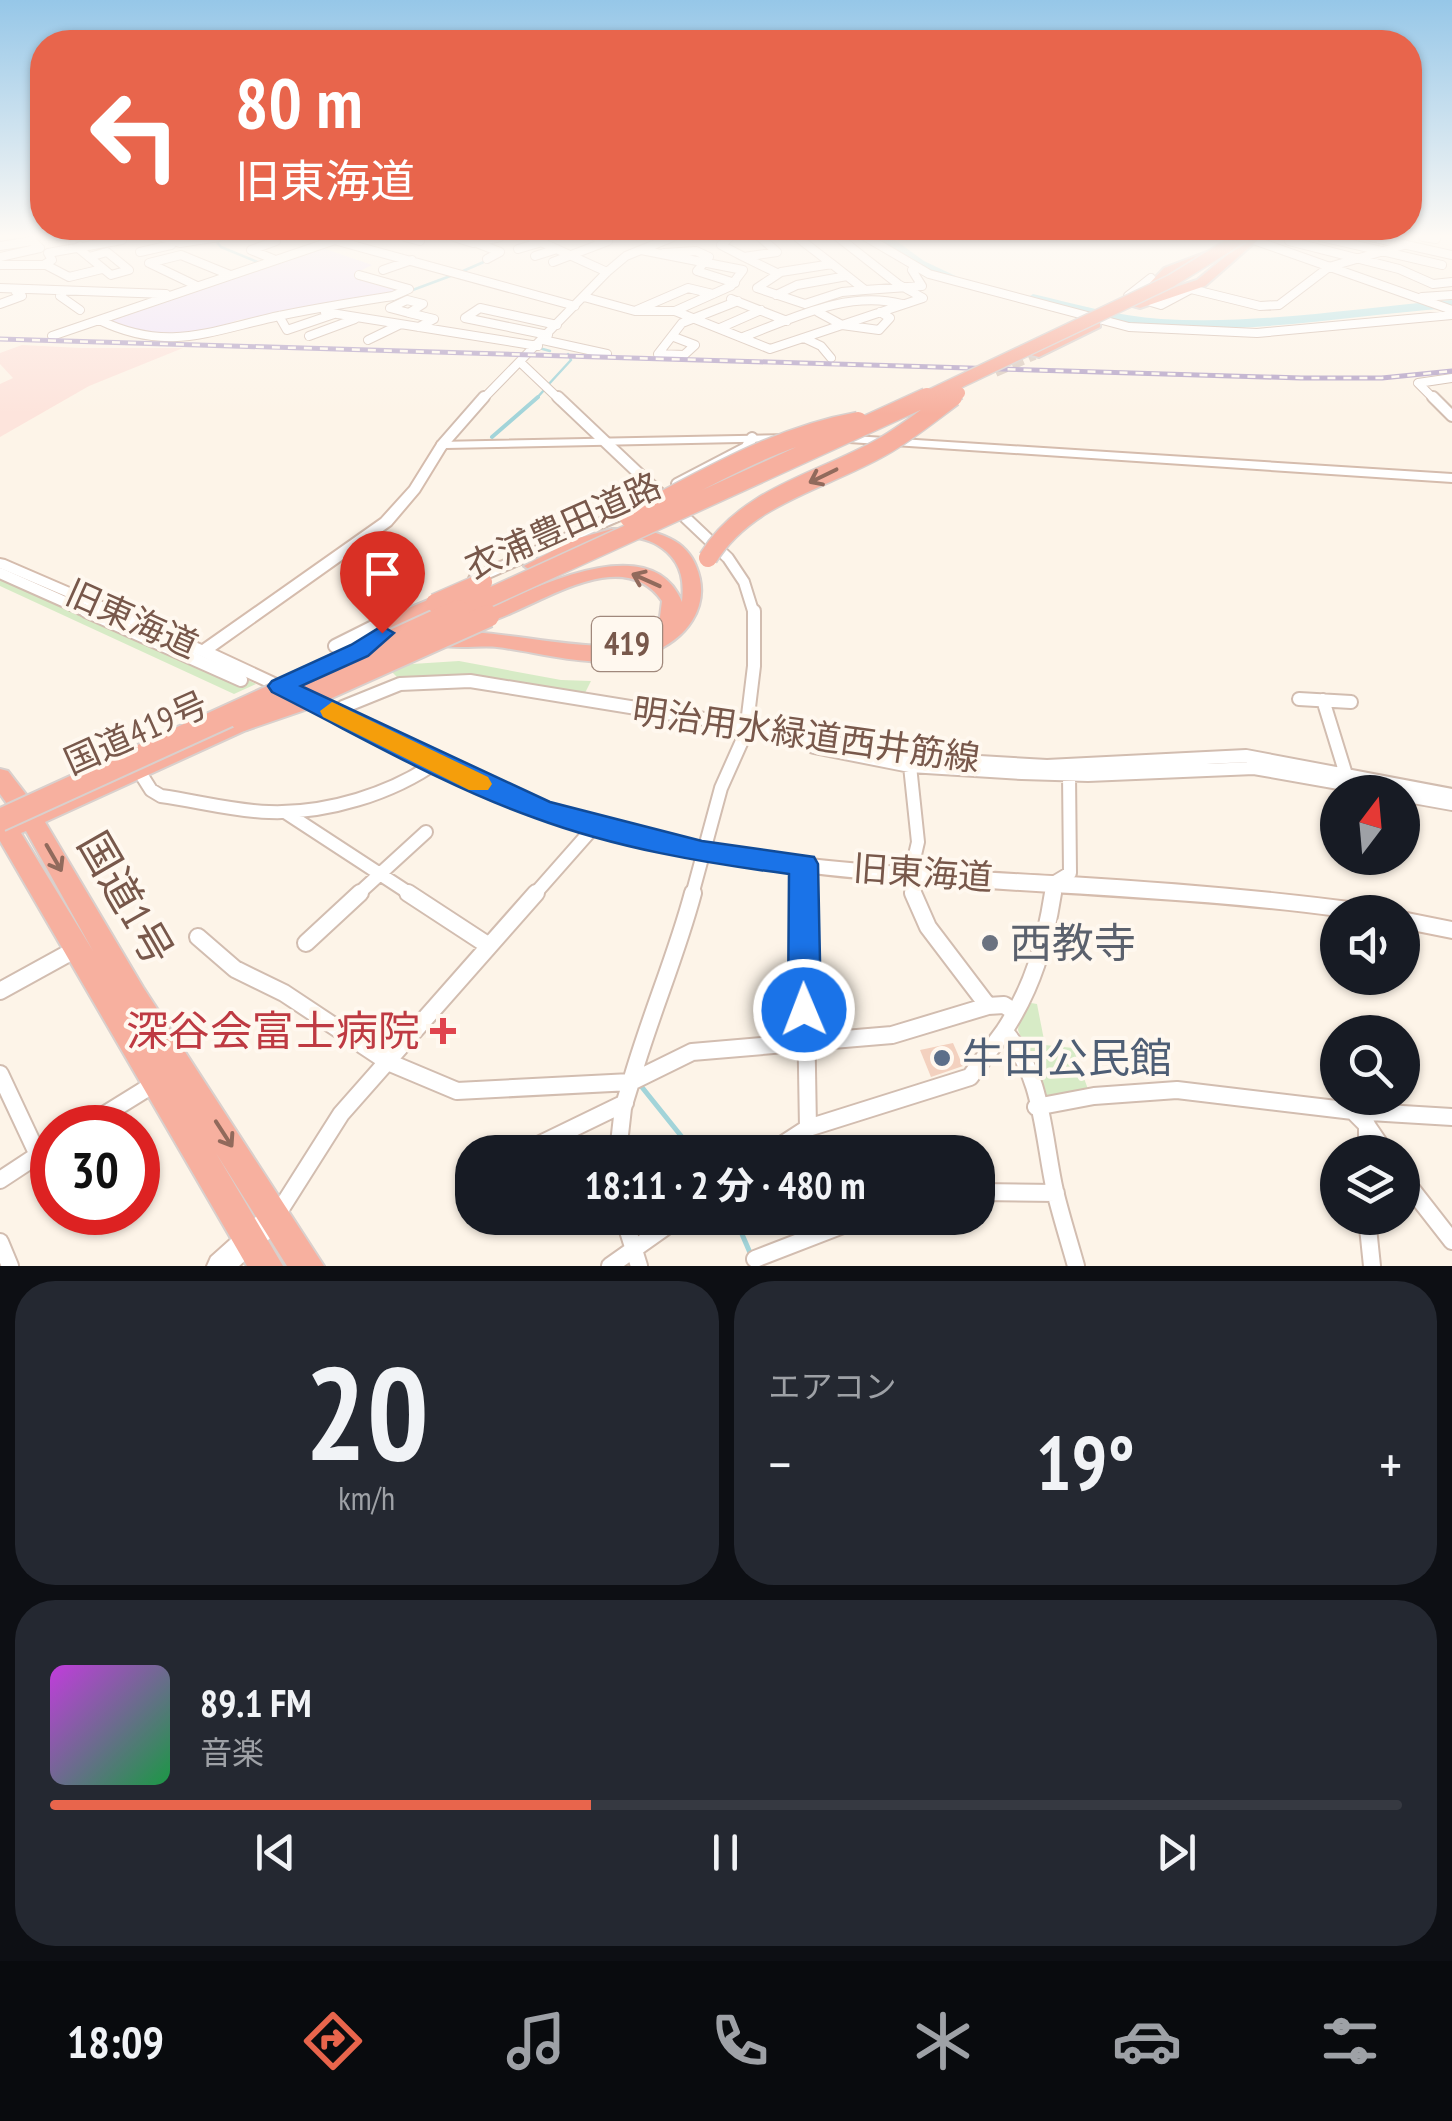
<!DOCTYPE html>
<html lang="ja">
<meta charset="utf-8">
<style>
body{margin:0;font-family:"PT Sans Narrow","Noto Sans JP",sans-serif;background:#242831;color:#f1f3f6;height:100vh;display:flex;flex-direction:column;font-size:38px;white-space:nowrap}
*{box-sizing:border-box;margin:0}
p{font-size:32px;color:#9ea1a6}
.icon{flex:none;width:55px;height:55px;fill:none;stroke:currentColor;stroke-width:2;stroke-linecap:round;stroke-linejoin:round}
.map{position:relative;height:1266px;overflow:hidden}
.sheet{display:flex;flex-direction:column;gap:15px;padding:15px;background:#0d0f14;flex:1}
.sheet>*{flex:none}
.hud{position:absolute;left:30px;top:30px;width:1392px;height:210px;border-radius:40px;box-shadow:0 2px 8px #0004;background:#e8654c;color:#fff;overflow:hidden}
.needle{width:65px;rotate:16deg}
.buttons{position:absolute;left:1320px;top:775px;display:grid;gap:20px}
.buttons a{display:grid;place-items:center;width:100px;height:100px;border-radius:50%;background:#171b24;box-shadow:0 2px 8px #0004;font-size:50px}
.speed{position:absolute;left:30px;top:1105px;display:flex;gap:20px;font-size:50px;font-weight:700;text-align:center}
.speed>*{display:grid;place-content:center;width:130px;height:130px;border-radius:50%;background:#171b24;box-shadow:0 2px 8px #0004;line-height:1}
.speed .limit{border:15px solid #d22;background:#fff;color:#111}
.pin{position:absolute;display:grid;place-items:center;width:85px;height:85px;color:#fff;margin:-102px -42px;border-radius:50% 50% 50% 0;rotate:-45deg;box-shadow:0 0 10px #0007}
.pin .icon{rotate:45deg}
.me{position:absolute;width:110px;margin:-55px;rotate:359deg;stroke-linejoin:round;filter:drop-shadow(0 0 8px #0008)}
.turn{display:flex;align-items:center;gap:35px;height:210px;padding:0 40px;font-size:45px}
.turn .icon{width:130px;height:130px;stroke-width:2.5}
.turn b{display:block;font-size:70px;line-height:85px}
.big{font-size:75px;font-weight:700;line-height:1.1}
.sheet .widget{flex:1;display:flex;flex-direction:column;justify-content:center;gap:15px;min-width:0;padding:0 35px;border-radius:40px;background:#242831}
.sheet .dial{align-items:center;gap:0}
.dial b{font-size:130px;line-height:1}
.song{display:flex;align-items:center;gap:30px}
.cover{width:120px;height:120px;border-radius:15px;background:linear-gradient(135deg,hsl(290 70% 55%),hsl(140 70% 35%))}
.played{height:10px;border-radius:5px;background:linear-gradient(90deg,#e8654c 40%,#363941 40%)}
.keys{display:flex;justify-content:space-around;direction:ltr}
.heat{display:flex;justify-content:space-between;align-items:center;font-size:55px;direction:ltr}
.sheet .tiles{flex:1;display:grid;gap:15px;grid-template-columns:1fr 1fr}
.widget:last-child{grid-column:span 2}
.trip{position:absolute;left:455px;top:1135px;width:540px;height:100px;border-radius:40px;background:#171b24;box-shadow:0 2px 8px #0004;font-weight:700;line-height:100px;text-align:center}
.tab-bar{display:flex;height:160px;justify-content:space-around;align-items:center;background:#090b0e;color:#9ea1a6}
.tab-bar .icon{width:70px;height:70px}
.tab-bar .selected{color:#e8654c}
.tab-bar b{font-size:45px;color:#f1f3f6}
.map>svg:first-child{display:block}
.commercial{fill:#fde4dc}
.education{fill:#f0e4f9}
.green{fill:#d7ebc6}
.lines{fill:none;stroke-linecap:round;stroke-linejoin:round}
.stream-far2{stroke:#a2d4d9;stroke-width:2.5}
.stream-far1{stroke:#a2d4d9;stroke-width:4}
.stream{stroke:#a2d4d9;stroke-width:5}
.river{fill:#bce4e7;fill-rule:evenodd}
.building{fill:#f3d1bf}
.highway-tunnel{stroke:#dccdc1;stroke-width:12;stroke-dasharray:12 6;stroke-linecap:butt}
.street-far3-casing{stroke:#d2bdb0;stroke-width:10}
.street-far2-casing{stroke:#d2bdb0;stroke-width:14}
.street-far1-casing{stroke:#d2bdb0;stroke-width:16}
.street-casing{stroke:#d2bdb0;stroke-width:20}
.secondary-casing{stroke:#d5bcad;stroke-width:4}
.highway-casing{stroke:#d9d0cd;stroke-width:4}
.street-far3{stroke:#fff;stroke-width:8}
.street-far2{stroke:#fff;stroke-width:10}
.street-far1{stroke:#fff;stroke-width:12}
.street{stroke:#fff;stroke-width:16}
.secondary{fill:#fff;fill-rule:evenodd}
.highway{fill:#f7b09f;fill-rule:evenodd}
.rail-casing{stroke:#b6a5c8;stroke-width:5}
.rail{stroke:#fff8ef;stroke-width:2.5;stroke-dasharray:8;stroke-linecap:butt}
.highway-bridge-far2-casing{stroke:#d9d0cd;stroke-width:15;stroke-linecap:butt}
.highway-bridge-far1-casing{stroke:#d9d0cd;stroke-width:21;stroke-linecap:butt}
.highway-bridge-casing{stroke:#d9d0cd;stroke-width:26;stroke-linecap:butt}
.highway-bridge-far2{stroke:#f7b09f;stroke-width:12}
.highway-bridge-far1{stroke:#f7b09f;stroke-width:18}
.highway-bridge{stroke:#f7b09f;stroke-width:22}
.oneway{stroke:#916a5c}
.route{fill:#1a73e8;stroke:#114b97;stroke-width:2.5}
.slow{fill:#f59e0b}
.worship-dot{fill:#6b7280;stroke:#fff8ef;stroke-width:4}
.health-dot{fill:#e0444e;stroke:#fff8ef;stroke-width:4}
.service-dot{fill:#5c6f8a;stroke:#fff8ef;stroke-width:4}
.labels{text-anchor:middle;stroke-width:8;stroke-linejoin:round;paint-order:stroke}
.shield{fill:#fff8ef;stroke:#a0887c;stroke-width:2.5}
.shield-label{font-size:32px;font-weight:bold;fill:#78584b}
.street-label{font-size:35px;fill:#78584b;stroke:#fff8ef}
.near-street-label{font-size:42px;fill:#78584b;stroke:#fff8ef}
.near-worship-label{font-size:42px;fill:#5b616d;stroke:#fff8ef;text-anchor:start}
.near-health-label{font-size:42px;fill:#be3a42;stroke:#fff8ef;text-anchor:end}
.near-service-label{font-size:42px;fill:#4e5e75;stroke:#fff8ef;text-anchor:start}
</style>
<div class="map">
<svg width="1452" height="1266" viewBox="0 0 1452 1266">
<rect width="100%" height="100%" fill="#fdf4e8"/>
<path class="commercial" d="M22,345l59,3h102l-94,38 -89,51v-53l13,-6 -13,-14v-11z"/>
<path class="education" d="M317,246l55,19 -14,7 45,17 -12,6 -153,25 -43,16 -62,-3 -22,-13z"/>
<path class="green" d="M0,568l130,54 126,62 -22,10 -234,-108z
M459,661l102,19 30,1 -9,18 -115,-20 -65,3 -12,-12 22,-6z
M1031,1003l6,1 8,41 28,3 16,44 -35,7 -9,-3 -27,-66 1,-8z"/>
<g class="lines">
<path class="stream-far2" d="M216,241l5,6 39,16
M463,271l23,-10
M410,291l43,-16
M539,348l11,3
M548,385l23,-25 -3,-6
M535,400l10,-11"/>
<path class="stream-far1" d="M492,437l46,-40
M370,540l28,23"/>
<path class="stream" d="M641,1086l53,66
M735,1218l16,37
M863,1225l24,-7"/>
<path class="river" d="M879,237h12l33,24 38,18c-19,10 -69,-27 -83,-42z
M1033,294c42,10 85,22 128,25 97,6 194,-11 291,-19v8c-98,7 -196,26 -294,19 -44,-4 -87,-16 -129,-26l-2,-3z"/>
</g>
<path class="building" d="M953,1043l10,23 -32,11 -11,-27z"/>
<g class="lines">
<path class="highway-tunnel" d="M995,371l39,-17"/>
<g class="street-far3-casing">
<path id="street-far3" d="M161,237l19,6 39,-6
M344,237l-245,83c69,33 110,11 180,-4 37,-8 76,-14 114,-20l16,-7 -50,-14
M405,237l15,4
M454,237l19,6 27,-6
M530,237l77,35
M730,237l-9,8 23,12
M760,237l17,15 -33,5 33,16
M797,237l35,27
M866,237l63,37 200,53 128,6 195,-18
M1245,237l207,73
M1293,237l-4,4 110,28 34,15 19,-2
M1321,237l121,28
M1371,237l81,18
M1423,237l13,2
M334,240l241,66
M479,244l21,8 -13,7
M0,246l32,-5 8,7 -40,9
M80,246l-2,2 33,27 18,-5 -22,-18 -18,5
M518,249l24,-7
M641,250l102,20 -12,16 -56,25
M140,252l31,-7
M664,253l32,-2 13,6 -12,14 38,12
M535,256l22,-7
M273,259l-22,-9 25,-9
M553,262l55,-21 -13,-4
M45,264l7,-4 -4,-7 74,-13 -3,-3
M832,264l33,26 -23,2 -37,12 -48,-16 24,-16z
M0,265h46l23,12 33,-8
M383,270l29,-10
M197,286l-48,-23 32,-8 49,20
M0,288l166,6
M865,290l57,-4 -10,-16
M64,291l-4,5 20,14
M776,295l21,-10 50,-9
M584,297l51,14h40l95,38 153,-51 -25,-14 -60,-47
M1133,297l-5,-1 23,-18
M1422,297l30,-2
M731,299l56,22
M407,300l16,4 -14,9 -19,-5z
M1151,302l10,3 30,-16 69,17 19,-1 50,-38 75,-22
M0,304l22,-8 -6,-4
M637,310l51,-22 25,6
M325,312l213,34
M818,312l24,13 37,5 11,-12 -10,-6
M409,313l25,6 -15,8
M279,316l8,14 47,-16
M720,328l41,-18
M548,335l-83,-17 15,-10 77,17
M52,336l47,-16
M309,336l46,-17
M674,337l21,8 -11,10 -26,-1 24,-31 56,-22
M743,337c51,-19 104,-47 159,-33
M804,338l17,8 10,12
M368,340l31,-15
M543,340l64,14
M521,363l39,37
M482,400l125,-128 19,-16 47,-19
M1435,400l-17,-17 34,-5"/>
</g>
<g class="street-far2-casing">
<path id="street-far2" d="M558,397l170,161 16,24 10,32
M1433,397l19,19
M442,445l42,-48
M677,484l69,-36 6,-10
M0,573l92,41
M474,579l157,-69"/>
</g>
<g class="street-far1-casing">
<path id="street-far1" d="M86,611l155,69
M335,646l68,-34
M1299,699l52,3
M1323,700l25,81
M343,707l57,-23 70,-3 277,45 164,32 136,8 199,-10 206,39
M814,747l96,19 112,7 66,2 166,-7 136,24
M910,766l8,76 -7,30 3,23
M139,771l12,19 10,6c36,5 72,15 108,16 57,2 123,-18 169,-51
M1402,795l50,9
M285,812l127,83
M804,865v30
M357,895l69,-63
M534,895l60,-68
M692,895l29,-107 25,-56 8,-66v-55
M1053,895l2,-13 15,-9 -1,-99"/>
</g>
<g class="street-casing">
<path id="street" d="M408,893l81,53
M693,893c-17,64 -44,125 -62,189l61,-30 200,-17 96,-29 16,-1 11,7
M804,893l4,235
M913,893l15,34 60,79
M1053,893c-8,51 -20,94 -49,138 39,42 39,107 51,160 6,25 14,50 21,75
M198,937l37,32 49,24 104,69 69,29 174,-9 -8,26 -5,44
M306,943l54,-50
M0,991l78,-43
M0,1074l38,81 -38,25
M1036,1107l58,-11 83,-6 176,21 99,6
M1353,1111l14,14v27
M1368,1127l17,25
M83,1128l71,-44
M524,1152l101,-49
M771,1152l37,-24 162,-51 34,-46
M1402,1177l50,64
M978,1192l78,1
M277,1215l64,-101 195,-221
M624,1218l15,48
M1367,1218l5,48
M0,1242l10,24
M755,1259l106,-41
M610,1266l68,-48"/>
</g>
<g class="secondary-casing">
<path id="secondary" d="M790,435l6,4 -2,2 -348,7 -27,44 -28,33 -176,125 324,151c168,61 354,66 531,76 99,6 197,14 295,27l7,2 3,6h-37v4c-248,-33 -502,-18 -744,-83 -86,-23 -163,-68 -242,-106 -116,-56 -233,-109 -352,-159v-9l5,1 197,85 179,-126 29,-32 28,-45z
M838,435l614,39v8l-618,-41 -2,-2z
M1400,912h2l50,10v16l-50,-10v-16z
M277,1203l9,3 3,9 -3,9 -47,42h-32l4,-9 57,-51z"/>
</g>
<g class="highway-casing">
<path id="highway" d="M1249,237h12l-56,49 -65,22 -11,-3 35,-37 56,-21 10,2 -58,25 -21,21 46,-15z
M1095,320l5,1v6l-61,30 -12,-3z
M612,529c21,0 40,0 59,10 11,5 21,16 25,27 17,41 -11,75 -48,88 -48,18 -103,-1 -151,-7 -17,-2 -56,4 -66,-6 29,-28 161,22 216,-2l-3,-4 16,-18 2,-16c-41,-59 -125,7 -174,21l-10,-6 3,-4c49,-22 170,-86 201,-10 2,-20 0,-36 -15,-50 -41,-37 -94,8 -134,20l-9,-6 51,-27z
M435,597l7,2 3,4 -3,4 -29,13 -45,34h-14l-3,-5 3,-5 45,-32z
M258,708l8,3 3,5 -3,5 -221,101 98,165 181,279h-37l-71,-113 67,113h-36l-247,-425v-29l15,3 -15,-21v-25l8,2 27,35zM26,831l67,120 -72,-118z"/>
</g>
<use href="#street-far3" class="street-far3"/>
<use href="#street-far2" class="street-far2"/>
<use href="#street-far1" class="street-far1"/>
<use href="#street" class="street"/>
<use href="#secondary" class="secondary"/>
<use href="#highway" class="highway"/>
<g class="rail-casing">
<path id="rail" d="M0,339l1301,39h81l70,-7"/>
</g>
<use href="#rail" class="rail"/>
<g class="highway-bridge-far2-casing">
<path id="highway-bridge-far2" d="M921,400l250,-119 71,-44
M949,400l10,-7"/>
</g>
<g class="highway-bridge-far1-casing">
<path id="highway-bridge-far1" d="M629,518c75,-38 145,-82 229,-97
M708,558c39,-63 113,-76 174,-111 25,-14 48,-33 71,-50
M435,603l48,-21
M453,614l474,-217"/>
</g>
<g class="highway-bridge-casing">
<path id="highway-bridge" d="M242,720l61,-21 185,-83
M0,820l458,-209"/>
</g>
<use href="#highway-bridge-far2" class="highway-bridge-far2"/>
<use href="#highway-bridge-far1" class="highway-bridge-far1"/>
<use href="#highway-bridge" class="highway-bridge"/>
</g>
<defs><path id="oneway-shaft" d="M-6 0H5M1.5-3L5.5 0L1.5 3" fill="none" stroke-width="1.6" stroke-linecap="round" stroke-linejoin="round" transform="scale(2.5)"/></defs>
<g class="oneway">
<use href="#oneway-shaft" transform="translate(823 476) rotate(154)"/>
<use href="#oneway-shaft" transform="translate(646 580) rotate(-156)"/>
<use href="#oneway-shaft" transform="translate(54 858) rotate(60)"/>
<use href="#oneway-shaft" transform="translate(224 1134) rotate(57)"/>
</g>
<linearGradient id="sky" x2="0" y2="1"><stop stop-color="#96c7e8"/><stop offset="0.57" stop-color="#fefaf5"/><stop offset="1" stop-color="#fefaf5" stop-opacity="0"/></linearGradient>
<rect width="1452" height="414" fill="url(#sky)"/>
<path class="route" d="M382,626l12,7 -26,23 -67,30 249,116 152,39 112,16 4,7 3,146 -5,10 -12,4 -11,-4 -5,-10 1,-136c-85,-11 -173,-26 -254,-56 -91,-32 -177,-83 -263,-126l-4,-6 4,-5 79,-36z"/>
<path class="slow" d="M332,702l156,75 4,7 -4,6h-19l-146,-73 -3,-6z"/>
<circle class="worship-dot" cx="990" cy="943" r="10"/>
<path class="health-dot" d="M438 1016h10v10h10v10h-10v10h-10v-10h-10v-10h10z"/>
<circle class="service-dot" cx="942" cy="1058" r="10"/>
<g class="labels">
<rect class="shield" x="592" y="617" width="70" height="54" rx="8"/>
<g class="shield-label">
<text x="627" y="655">419</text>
</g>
<g class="street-label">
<text transform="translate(563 526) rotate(-24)" y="12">衣浦豊田道路</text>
<text transform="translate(132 619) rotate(24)" y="12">旧東海道</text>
<text transform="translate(136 733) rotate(-24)" y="12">国道419号</text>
<text transform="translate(806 735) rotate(8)" y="12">明治用水緑道西井筋線</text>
<text transform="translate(923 873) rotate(4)" y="12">旧東海道</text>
</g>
<g class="near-street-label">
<text transform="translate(126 898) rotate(60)" y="15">国道1号</text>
</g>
<g class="near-worship-label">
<text x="1010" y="958">西教寺</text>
</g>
<g class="near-health-label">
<text x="420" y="1046">深谷会富士病院</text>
</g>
<g class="near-service-label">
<text x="962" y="1073">牛田公民館</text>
</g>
</g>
</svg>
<div class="buttons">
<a><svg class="needle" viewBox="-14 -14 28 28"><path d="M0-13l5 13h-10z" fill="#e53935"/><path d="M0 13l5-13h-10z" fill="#9ea1a6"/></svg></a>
<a><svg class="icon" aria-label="sound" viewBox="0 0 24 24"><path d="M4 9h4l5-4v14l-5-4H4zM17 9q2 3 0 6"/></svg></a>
<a><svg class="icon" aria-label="search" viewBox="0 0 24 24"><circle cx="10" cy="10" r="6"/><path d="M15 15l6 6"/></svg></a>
<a><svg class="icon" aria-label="layers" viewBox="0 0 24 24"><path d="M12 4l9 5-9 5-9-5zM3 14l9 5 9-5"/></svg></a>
</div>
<div class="speed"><div class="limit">30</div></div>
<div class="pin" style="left:382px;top:633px;background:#d93025"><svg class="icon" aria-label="arrive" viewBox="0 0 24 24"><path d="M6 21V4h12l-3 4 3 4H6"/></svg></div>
<svg class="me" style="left:804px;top:1010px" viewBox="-20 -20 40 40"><circle r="17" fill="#1a73e8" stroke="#fff" stroke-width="3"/><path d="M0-11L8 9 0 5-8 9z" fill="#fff"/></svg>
<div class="trip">18:11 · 2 分 · 480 m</div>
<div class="hud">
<div class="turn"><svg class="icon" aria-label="left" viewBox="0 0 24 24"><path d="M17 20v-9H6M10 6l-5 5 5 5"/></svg><div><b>80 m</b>旧東海道</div></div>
</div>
</div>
<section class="sheet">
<div class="tiles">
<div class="widget dial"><b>20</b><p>km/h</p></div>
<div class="widget"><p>エアコン</p>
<div class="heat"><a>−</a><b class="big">19°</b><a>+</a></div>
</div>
<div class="widget">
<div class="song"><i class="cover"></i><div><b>89.1 FM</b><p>音楽</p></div></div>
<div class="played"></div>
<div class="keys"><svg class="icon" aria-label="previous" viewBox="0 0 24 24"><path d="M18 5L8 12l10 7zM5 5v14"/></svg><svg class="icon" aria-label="pause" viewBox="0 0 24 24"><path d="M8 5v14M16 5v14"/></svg><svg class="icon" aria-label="next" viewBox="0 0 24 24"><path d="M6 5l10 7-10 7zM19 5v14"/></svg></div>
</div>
</div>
</section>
<nav class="tab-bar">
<b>18:09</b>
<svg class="icon selected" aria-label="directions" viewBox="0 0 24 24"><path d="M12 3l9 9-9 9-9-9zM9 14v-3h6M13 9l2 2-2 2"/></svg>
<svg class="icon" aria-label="music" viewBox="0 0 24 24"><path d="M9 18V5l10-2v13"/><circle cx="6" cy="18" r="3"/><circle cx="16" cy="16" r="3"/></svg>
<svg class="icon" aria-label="phone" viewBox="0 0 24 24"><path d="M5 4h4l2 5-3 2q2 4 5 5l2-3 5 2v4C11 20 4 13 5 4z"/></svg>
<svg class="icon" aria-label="climate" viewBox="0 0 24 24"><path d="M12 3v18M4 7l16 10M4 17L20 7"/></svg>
<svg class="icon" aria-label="car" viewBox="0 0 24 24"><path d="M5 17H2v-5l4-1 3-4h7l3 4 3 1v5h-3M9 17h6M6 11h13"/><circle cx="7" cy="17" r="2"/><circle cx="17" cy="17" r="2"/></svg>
<svg class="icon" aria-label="filters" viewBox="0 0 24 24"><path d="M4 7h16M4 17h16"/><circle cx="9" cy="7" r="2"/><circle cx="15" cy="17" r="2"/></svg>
</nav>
